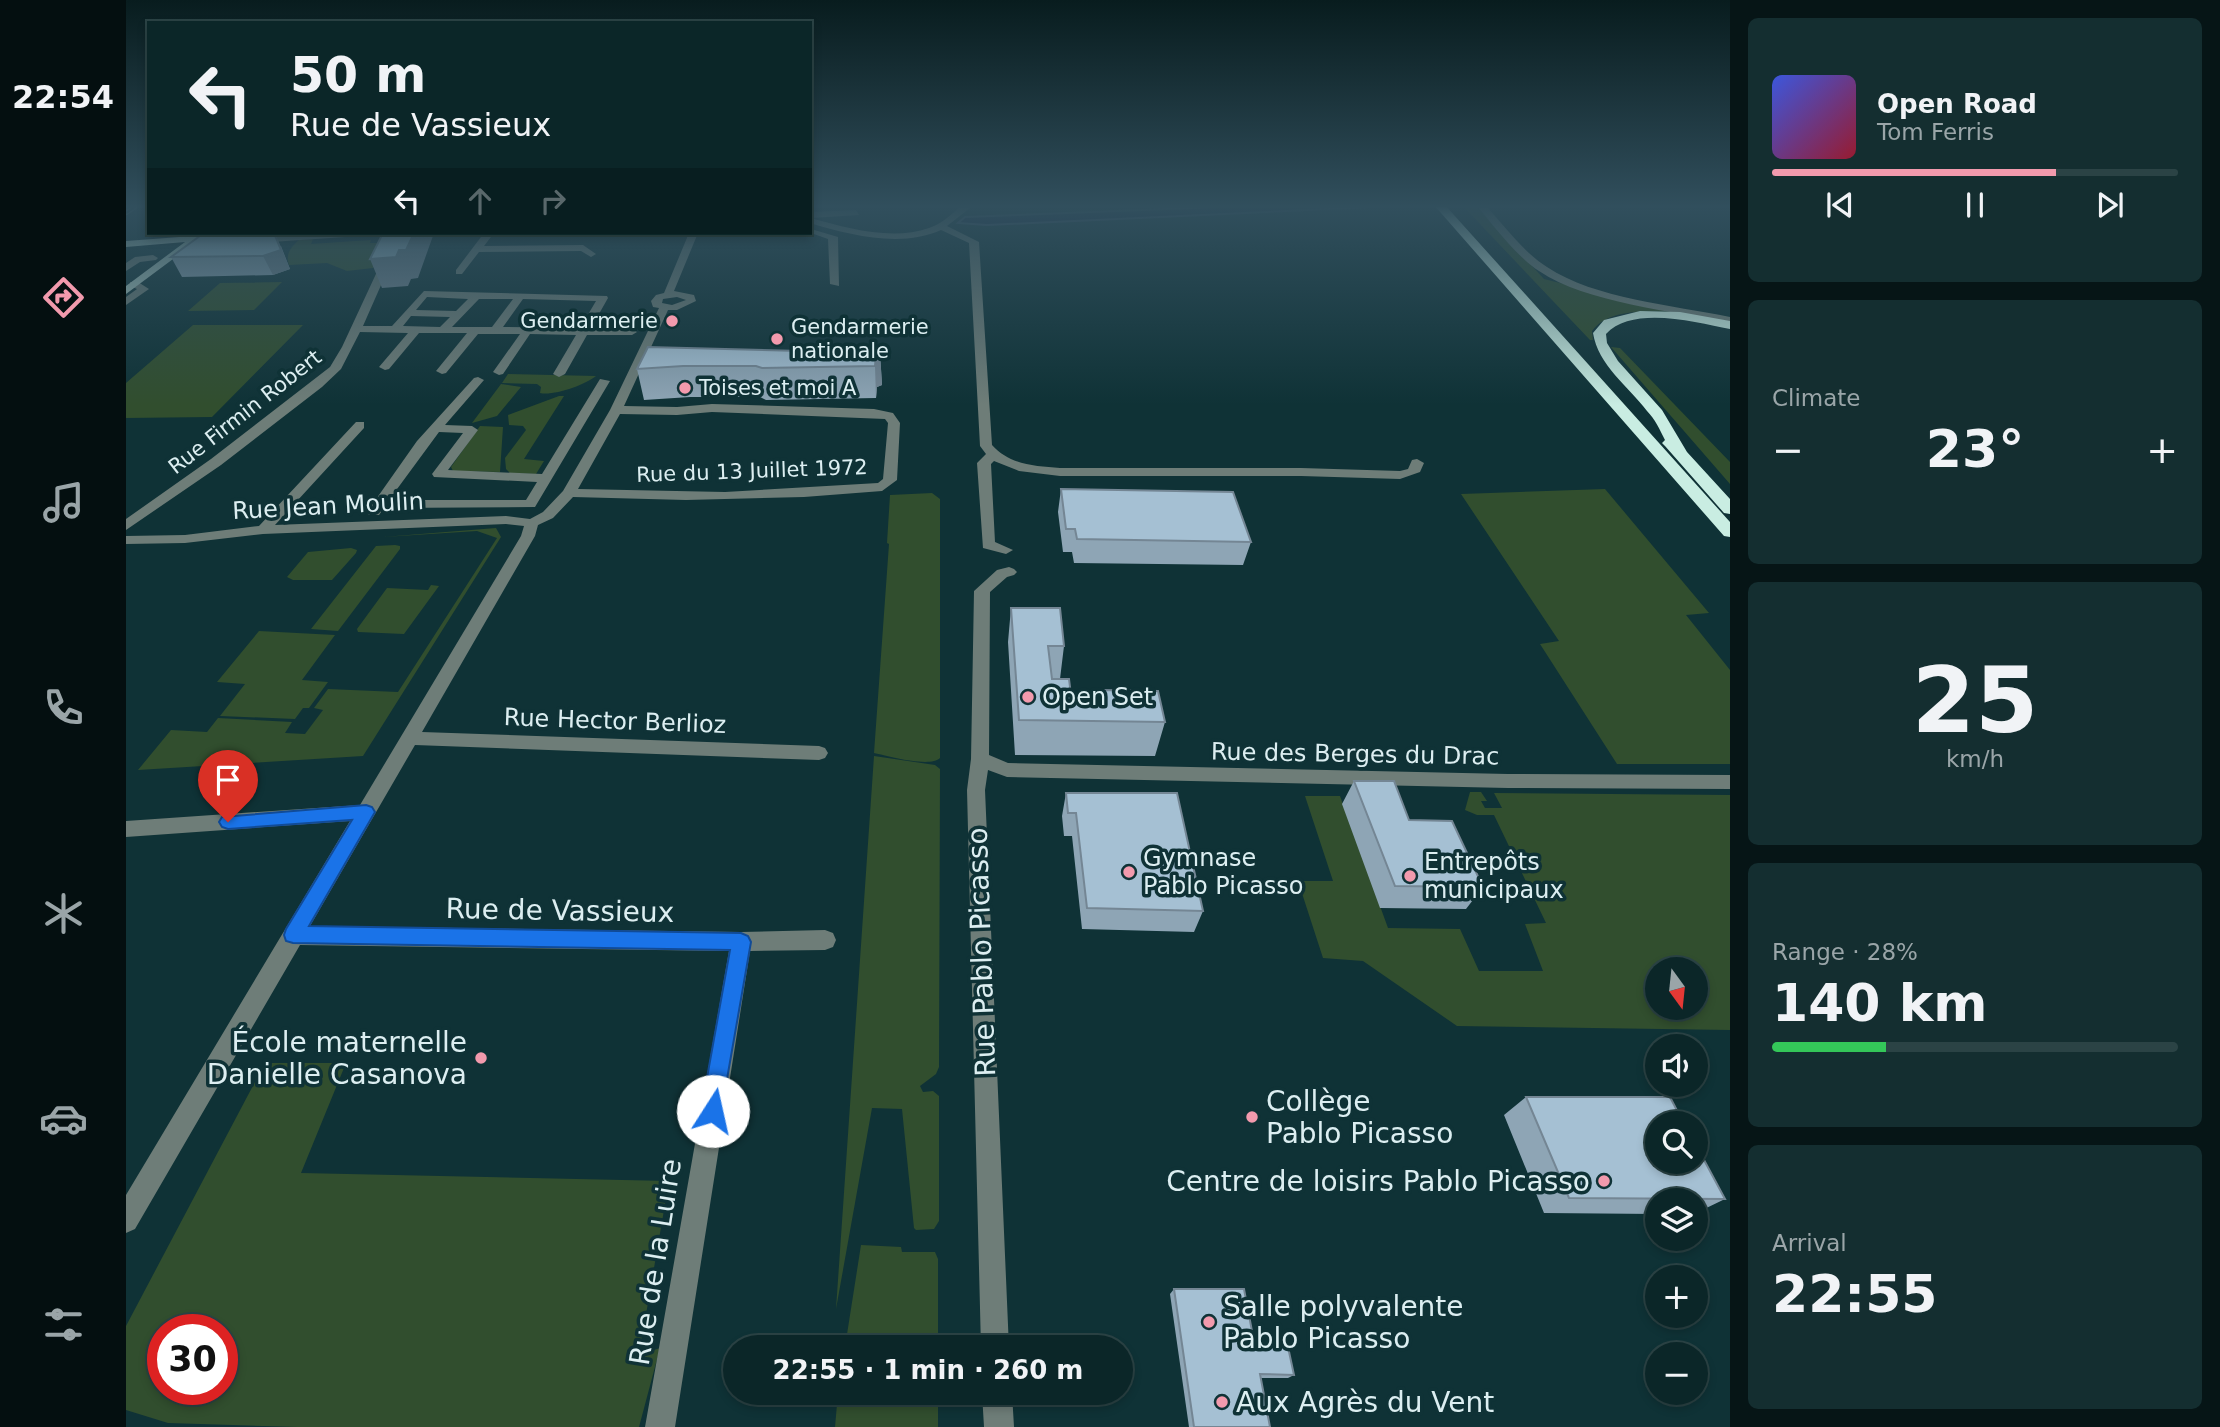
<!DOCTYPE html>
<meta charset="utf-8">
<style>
body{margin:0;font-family:"DejaVu Sans",sans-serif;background:#142e30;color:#f1f3f6;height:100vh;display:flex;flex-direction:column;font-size:26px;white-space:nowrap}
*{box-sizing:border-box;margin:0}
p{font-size:23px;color:#9aa5a8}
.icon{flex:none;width:38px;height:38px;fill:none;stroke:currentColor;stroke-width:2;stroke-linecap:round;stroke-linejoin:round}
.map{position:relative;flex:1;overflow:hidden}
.details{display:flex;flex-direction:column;gap:18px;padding:18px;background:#061516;width:490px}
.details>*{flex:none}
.guide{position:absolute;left:21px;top:21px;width:665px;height:214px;border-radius:0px;box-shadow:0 4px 10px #0003,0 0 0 2px #2b4345;background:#0b2628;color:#f1f3f6;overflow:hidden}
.needle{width:46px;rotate:165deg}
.buttons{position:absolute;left:1519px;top:957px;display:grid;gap:14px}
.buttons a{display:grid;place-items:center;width:63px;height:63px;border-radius:50%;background:#0b2628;box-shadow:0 4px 10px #0003,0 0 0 2px #2b4345;font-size:35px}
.speed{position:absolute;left:21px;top:1314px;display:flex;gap:14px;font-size:35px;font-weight:700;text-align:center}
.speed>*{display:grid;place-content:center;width:91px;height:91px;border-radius:50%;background:#0b2628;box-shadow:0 4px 10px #0003,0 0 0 2px #2b4345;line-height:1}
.speed .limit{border:10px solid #d22;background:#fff;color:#111}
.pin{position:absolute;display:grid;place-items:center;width:60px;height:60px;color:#fff;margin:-72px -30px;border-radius:50% 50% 50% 0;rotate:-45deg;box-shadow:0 0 7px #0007}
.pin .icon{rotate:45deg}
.me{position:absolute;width:77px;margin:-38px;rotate:10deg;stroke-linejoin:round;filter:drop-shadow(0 0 5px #0008)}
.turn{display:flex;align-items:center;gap:24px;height:147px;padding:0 28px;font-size:32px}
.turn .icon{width:91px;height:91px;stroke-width:2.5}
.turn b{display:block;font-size:49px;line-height:60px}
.lanes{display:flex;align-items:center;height:66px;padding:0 28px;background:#0003;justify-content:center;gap:35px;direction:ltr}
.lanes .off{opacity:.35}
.big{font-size:52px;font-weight:600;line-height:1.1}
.details .widget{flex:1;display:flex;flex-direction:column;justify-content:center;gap:10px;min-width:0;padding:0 24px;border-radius:10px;background:#142e30}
.details .dial{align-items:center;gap:0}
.dial b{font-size:91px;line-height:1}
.song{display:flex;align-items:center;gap:21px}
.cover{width:84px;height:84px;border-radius:10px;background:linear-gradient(135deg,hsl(230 70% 55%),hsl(350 70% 35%))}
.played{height:7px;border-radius:4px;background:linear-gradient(90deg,#f29aad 70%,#2b4345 70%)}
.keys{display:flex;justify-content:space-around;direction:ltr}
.heat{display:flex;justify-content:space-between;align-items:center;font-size:38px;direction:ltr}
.charge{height:10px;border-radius:5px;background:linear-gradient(90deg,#34c759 28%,#2b4345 0)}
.trip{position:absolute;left:597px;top:1335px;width:410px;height:70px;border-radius:35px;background:#0b2628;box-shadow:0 4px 10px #0003,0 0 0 2px #2b4345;font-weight:600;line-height:70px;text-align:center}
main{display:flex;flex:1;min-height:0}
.tabs{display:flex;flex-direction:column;width:126px;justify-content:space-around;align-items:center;background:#040f10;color:#9aa5a8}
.tabs .icon{width:49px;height:49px}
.tabs .active{color:#f29aad}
.tabs b{font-size:32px;color:#f1f3f6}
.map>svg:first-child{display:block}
.green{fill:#314e2e;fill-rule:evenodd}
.water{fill:#0d1644;stroke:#4b5778;stroke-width:2}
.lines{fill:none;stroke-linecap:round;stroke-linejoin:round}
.minor{fill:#6e7d78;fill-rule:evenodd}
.major{fill:#afcdc4;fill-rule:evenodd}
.highway{fill:#c9ede2;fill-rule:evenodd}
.rail-casing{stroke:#869fa3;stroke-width:4.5}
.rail{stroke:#0f3236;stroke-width:2.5;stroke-dasharray:9;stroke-linecap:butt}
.wall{fill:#8ea5b5}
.shaded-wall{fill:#748694}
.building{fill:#a5c0d3;stroke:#748694;stroke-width:2}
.route{fill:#1a73e8;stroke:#114b97;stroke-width:2}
.poi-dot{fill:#f29aad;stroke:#0f3236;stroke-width:2.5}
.labels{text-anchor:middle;stroke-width:7;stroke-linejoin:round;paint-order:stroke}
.far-poi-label{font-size:21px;fill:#dceef1;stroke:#0f3236;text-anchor:start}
.far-street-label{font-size:21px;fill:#dceef1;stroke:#0f3236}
.street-label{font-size:24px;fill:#dceef1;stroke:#0f3236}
.poi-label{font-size:24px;fill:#dceef1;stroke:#0f3236;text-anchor:start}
.near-street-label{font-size:28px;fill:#dceef1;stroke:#0f3236}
.near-poi-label{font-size:28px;fill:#dceef1;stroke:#0f3236;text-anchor:start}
</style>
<main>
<nav class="tabs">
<b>22:54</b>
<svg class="icon active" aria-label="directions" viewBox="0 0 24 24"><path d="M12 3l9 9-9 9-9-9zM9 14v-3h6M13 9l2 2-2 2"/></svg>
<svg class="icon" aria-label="music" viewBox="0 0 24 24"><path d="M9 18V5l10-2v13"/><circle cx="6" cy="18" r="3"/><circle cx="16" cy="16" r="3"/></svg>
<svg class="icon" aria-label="phone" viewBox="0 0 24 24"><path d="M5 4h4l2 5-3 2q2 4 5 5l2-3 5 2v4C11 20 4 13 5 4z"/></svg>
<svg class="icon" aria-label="climate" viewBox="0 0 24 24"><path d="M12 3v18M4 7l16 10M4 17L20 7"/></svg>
<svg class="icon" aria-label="car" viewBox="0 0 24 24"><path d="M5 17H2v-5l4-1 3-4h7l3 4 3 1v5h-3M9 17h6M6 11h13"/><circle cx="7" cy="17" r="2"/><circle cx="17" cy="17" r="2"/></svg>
<svg class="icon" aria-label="filters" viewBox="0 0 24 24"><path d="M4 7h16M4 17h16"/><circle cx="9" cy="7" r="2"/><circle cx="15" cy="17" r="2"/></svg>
</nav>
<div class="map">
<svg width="1604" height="1427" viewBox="0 0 1604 1427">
<rect width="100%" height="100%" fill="#0f3236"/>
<path class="green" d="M1336,205h12l10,9 60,65 133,33c-26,0 -67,-5 -85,19l1,9h-3z
M187,239l-2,5 60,-4 -1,3h8l-8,17 7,2 -4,6 -26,3 -20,-8 -38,2c-4,-11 2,-18 10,-25z
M156,282l-28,28 -66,1 32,-28z
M67,325h110l-91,92 -86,1v-35z
M1485,347l9,1 110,114v22z
M382,374l88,2c-11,9 -42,20 -56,17l1,-6 -4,-3 -35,-1z
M375,384l20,3 -24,29 -25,7z
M433,396h5l-40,63 20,2 -8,13 -26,-1 -4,-4 -1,-11 21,-28 -3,-4 -14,-1 -1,-10z
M354,426l23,1 -3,45 -47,-1 -2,-4z
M1479,489l104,124 -23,2 44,55v94h-113l-77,-120 19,-3 -98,-147z
M806,493l8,6v259c-10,10 -52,-2 -66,-5l15,-209 -2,-1 3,-48z
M370,528l5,9 -138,219 -225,14 33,-40 36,2 11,-14 74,4 -7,11 20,1 18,-24 -9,-2 14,-19 70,3 99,-154 -20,-7 -94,6z
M269,545l5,1v3l-62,82 -27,-2 65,-83z
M225,548l6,2 -1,3 -24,27h-39l-6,-3 21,-25z
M305,585l8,1 -35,48 -46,-2 -1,-3 30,-41 41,2z
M133,631l76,4 -33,45 26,2 -19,26h-6l-8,11 -75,-3 25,-32 -28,-2z
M748,756l61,9 5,4 -1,298 -3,7 -16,12 3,6 10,-1 6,5v125l-5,8 -18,1 -2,-2 -12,-119 -30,-1 -36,201z
M1344,792h11l6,9h-6l4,7h17l-8,-15 236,2v235l-273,-4 -94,-65 -40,-3 -25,-77h35l-28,-85h35l48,132 72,1 19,42h64l-18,-47 21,-1 -52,-108h-17l-12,-5zM1531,970h39v38h-39z
M139,1063h81l-45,110 368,8 -30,174 21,-7 -21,79h-342l-129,-4 -42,-13v-84zM37,1330h59v60h-59z
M735,1245l40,2 1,5h33l3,7v88h-93z
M712,1393h100v34h-103z"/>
<path class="water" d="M1141,205h147l-427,20 -29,-2 7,-6z"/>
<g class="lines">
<path class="minor" d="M832,205h43l-31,3 -23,18 32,16 13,203c18,20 43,21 68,23h241l99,3 8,-2 4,-9 5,-1 7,4 -4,9 -20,7 -99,-3h-241l-41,-5 -25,-10 -3,3 4,78 18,8 -7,4 -23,-6 -6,-85 9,-9 -6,-8 -11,-203 -28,-13c-39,18 -92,5 -131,-7v-11l46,-2 3,5 -48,3c35,10 81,23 118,10 12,-4 22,-13 31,-21z
M1350,205h9c20,21 38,47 62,62 48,32 126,38 183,50v6c-56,-12 -144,-20 -191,-52 -24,-16 -44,-44 -63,-66z
M685,229l27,8 1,49 -9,-2 -2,-45 -17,-6z
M197,233h42l-5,3 -104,7 -5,-3 5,-3z
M269,233h9l-41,93h29l32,-35 183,5 1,2 -17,30 41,1 5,3 -5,3h-45l-22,39 -6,3 -6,-3 23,-39 -46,-1 -27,40 -4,1 -6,-3 27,-38h-42l-32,39 -4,1 -6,-3 31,-38h-48l-30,36 -4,1 -6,-3 29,-34 -48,-1 -19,37 -19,18 -101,78 -95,65v-11l85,-60 119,-92 12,-20zM301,297l41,2 -12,12 -40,-1zM353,299h34l-21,28h-40zM397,299l73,2 -16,27 -77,-1zM285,316l39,1 -10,10 -37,-1z
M358,233h10l-10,13 99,-1 13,9 -5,3 -10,-6 -102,1 -17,22h-6v-4z
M563,233h9l-24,58 20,4 2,6 -19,9h-9l-44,96 53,1 35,-3 162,5 19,4 7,10 -3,57 -15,11 -78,6 -118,3 -113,-3 -20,21 -15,7 -3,11 -113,196 397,14 6,2 3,5 -3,5 -6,2 -404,-15 -105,181 431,6 84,-2 8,3 3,7 -3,7 -8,3 -75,1 -75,476h-30l84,-476 -429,-6 -165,284 -9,4v-38l224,-374 -224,16v-16l234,-16 161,-269 3,-10 -18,-2 -243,10 -78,9 -59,1v-8l59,-1 74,-9 97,-104h8v6l-89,97 231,-9 24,3 13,-7 20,-21 47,-81 49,-102 -6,-1 -2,-6 5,-6 8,-2zM551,297l9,3 -14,5 -10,-2 1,-4zM586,412l173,7 3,4 -5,56 -5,4 -153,9 -147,-3 42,-75 57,1z
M27,255l5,3 -2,2 -16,2 -14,9v-8l9,-6z
M4,282h8l11,7 -23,16v-8l11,-8 -7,-3z
M352,377l6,3 -39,45 27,1 6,4 -30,40 94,4 58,-95 10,2 -75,126 -151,1 -5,7h-10l-2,-3 50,-71 57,-63zM313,432l24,1 -31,41 2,3 103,5 -11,18h-137z
M883,567l5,2 3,3 -3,3 -7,2 -17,15 -1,163 19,8 500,11 222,1v14l-222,-1 -501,-11 -19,-7 -3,20 24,558h-28l-14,-558 4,-31 3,-168 23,-21z
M856,1393h30l2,34h-30z"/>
<path class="major" d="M72,233h10l-82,61v-8l59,-44 -59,5v-6l67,-5z"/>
<path class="highway" d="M1308,205h11l285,317v15l-6,-1z
M1514,311l40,1 50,9v8c-34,-7 -98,-24 -124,5l1,9 11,18 44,49 25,42 43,47v15l-6,-1 -59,-67 -3,-3 3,-3c-5,-10 -10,-21 -18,-29 -19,-25 -49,-46 -54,-78l11,-13z"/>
<g class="rail-casing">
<path id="rail" d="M0,213l12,-8"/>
</g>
<use href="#rail" class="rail"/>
</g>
<path class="wall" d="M155,246l9,23 -17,6 -91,2 -11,-20z
M754,353l2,32 -5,2 -1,11 -110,2 -6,-3h-70l-46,3 -7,-31z
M935,489l190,53 -8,23 -169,-2 -2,-11h-9l-5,-40z
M885,608l53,38 -4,33 12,24h28l2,-13 63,32 -10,34 -140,-1 -7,-113z
M1228,781l55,39 74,67 -17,22 -86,-1 -38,-104z
M940,793l137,118 -9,21 -112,-3 -10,-93h-8l-2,-20z
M1400,1097l199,102 -29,14v-13h-39v14l-113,-1 -40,-98z
M1048,1289l120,86 -6,3h-28l10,49h-81l-19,-133z"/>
<path class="shaded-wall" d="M149,233l15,36 -17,6 -10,-19z
M288,233h20l-16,45 -7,1 -3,7 -26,2 -12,-29 29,-9z
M754,353l2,32 -5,2 -1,11 -1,-32 1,-11z"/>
<path class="building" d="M78,233h70l7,17 -18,6 -92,1z
M257,233h31l-8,17h-7l-3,7 -26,2z
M522,347l232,6 -4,2 -1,11 -113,2 -6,-2h-73l-46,3z
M935,489l172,3 18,50 -174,-3 -2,-10h-9z
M885,608h49l4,38h-16l4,33h17l3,24h33l-3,-13 56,1 7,31 -146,-2z
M1228,781h40l15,39 43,1 31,66 -88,-1z
M940,793h111l26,118 -116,-3 -11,-95h-8z
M1400,1097h144l14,27h-27v38h39v-17l29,54 -156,-1z
M1048,1289h70l11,58h33l6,28 -34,-1 10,53h-76z"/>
<linearGradient id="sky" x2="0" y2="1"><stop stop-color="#081c1e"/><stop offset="0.51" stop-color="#314f5d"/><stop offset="1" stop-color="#314f5d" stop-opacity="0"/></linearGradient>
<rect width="1604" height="405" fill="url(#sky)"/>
<path class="route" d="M240,805l6,2 3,5 -66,114 432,7 7,3 3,6 -31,177 -7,3 -8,-3 -4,-8 29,-161 -437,-7 -7,-2 -2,-6 2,-6 66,-109 -124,9 -6,-2 -3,-5 3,-5z"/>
<g class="poi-dot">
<circle cx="546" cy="321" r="7"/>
<circle cx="651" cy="339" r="7"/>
<circle cx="559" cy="388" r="7"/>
<circle cx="902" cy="697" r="7"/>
<circle cx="1003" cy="872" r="7"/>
<circle cx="1284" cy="876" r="7"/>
<circle cx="355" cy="1058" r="7"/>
<circle cx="1126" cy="1117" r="7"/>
<circle cx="1478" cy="1181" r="7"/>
<circle cx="1083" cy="1322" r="7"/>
<circle cx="1096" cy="1402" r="7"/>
</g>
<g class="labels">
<g class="far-poi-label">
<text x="532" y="328" text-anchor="end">Gendarmerie</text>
<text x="665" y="334">Gendarmerie<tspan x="665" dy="24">nationale</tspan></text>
<text x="573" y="395">Toises et moi A</text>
</g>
<g class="far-street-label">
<text transform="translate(119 412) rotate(-38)" y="7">Rue Firmin Robert</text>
<text transform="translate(626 471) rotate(-2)" y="7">Rue du 13 Juillet 1972</text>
</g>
<g class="street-label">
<text transform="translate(202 506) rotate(-3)" y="8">Rue Jean Moulin</text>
<text transform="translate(489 721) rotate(2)" y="8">Rue Hector Berlioz</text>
<text transform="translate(1229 754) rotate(1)" y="8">Rue des Berges du Drac</text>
</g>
<g class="poi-label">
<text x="916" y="705">Open Set</text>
<text x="1017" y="866">Gymnase<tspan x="1017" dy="28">Pablo Picasso</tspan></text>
<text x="1298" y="870">Entrepôts<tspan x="1298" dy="28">municipaux</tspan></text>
</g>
<g class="near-street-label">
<text transform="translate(434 910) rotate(1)" y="10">Rue de Vassieux</text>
<text transform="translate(855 952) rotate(-92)" y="10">Rue Pablo Picasso</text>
<text transform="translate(529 1262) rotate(-81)" y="10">Rue de la Luire</text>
</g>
<g class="near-poi-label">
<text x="341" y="1052" text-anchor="end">École maternelle<tspan x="341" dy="32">Danielle Casanova</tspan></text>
<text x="1140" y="1111">Collège<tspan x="1140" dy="32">Pablo Picasso</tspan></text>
<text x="1464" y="1191" text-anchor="end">Centre de loisirs Pablo Picasso</text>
<text x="1097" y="1316">Salle polyvalente<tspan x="1097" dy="32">Pablo Picasso</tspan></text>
<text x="1110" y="1412">Aux Agrès du Vent</text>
</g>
</g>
</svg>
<div class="buttons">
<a><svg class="needle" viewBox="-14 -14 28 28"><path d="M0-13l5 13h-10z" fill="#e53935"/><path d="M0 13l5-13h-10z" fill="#9aa5a8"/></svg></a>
<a><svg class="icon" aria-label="sound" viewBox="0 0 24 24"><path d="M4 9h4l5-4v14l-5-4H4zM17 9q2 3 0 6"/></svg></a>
<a><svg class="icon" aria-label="search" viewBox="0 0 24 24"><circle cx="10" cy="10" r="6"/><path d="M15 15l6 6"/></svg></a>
<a><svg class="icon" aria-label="layers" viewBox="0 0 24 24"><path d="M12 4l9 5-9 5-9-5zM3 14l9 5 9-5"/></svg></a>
<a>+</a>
<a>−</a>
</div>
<div class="speed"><div class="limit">30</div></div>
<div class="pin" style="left:102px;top:822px;background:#d93025"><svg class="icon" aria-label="arrive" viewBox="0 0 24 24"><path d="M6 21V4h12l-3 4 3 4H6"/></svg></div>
<svg class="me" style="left:587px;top:1111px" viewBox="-20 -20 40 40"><circle r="19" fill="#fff"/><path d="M0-13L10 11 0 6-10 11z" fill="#1a73e8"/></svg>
<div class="trip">22:55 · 1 min · 260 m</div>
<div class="guide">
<div class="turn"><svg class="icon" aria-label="left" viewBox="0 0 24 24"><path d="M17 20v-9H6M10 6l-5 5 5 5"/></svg><div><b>50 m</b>Rue de Vassieux</div></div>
<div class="lanes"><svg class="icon" aria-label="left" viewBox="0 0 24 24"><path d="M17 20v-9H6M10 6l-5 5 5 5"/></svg><svg class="icon off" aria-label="ahead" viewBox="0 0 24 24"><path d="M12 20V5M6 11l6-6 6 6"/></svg><svg class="icon off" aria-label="right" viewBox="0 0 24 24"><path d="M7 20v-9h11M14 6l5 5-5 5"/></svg></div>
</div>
</div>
<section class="details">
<div class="widget">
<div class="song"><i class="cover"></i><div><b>Open Road</b><p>Tom Ferris</p></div></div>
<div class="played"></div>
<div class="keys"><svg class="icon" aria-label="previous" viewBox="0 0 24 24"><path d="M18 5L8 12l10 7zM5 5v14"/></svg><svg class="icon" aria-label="pause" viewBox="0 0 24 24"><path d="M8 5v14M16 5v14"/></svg><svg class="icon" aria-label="next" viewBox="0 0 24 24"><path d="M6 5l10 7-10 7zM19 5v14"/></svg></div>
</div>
<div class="widget"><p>Climate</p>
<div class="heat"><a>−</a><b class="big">23°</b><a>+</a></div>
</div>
<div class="widget dial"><b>25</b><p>km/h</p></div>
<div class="widget"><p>Range · 28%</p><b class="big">140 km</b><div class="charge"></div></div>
<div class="widget"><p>Arrival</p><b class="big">22:55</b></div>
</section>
</main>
